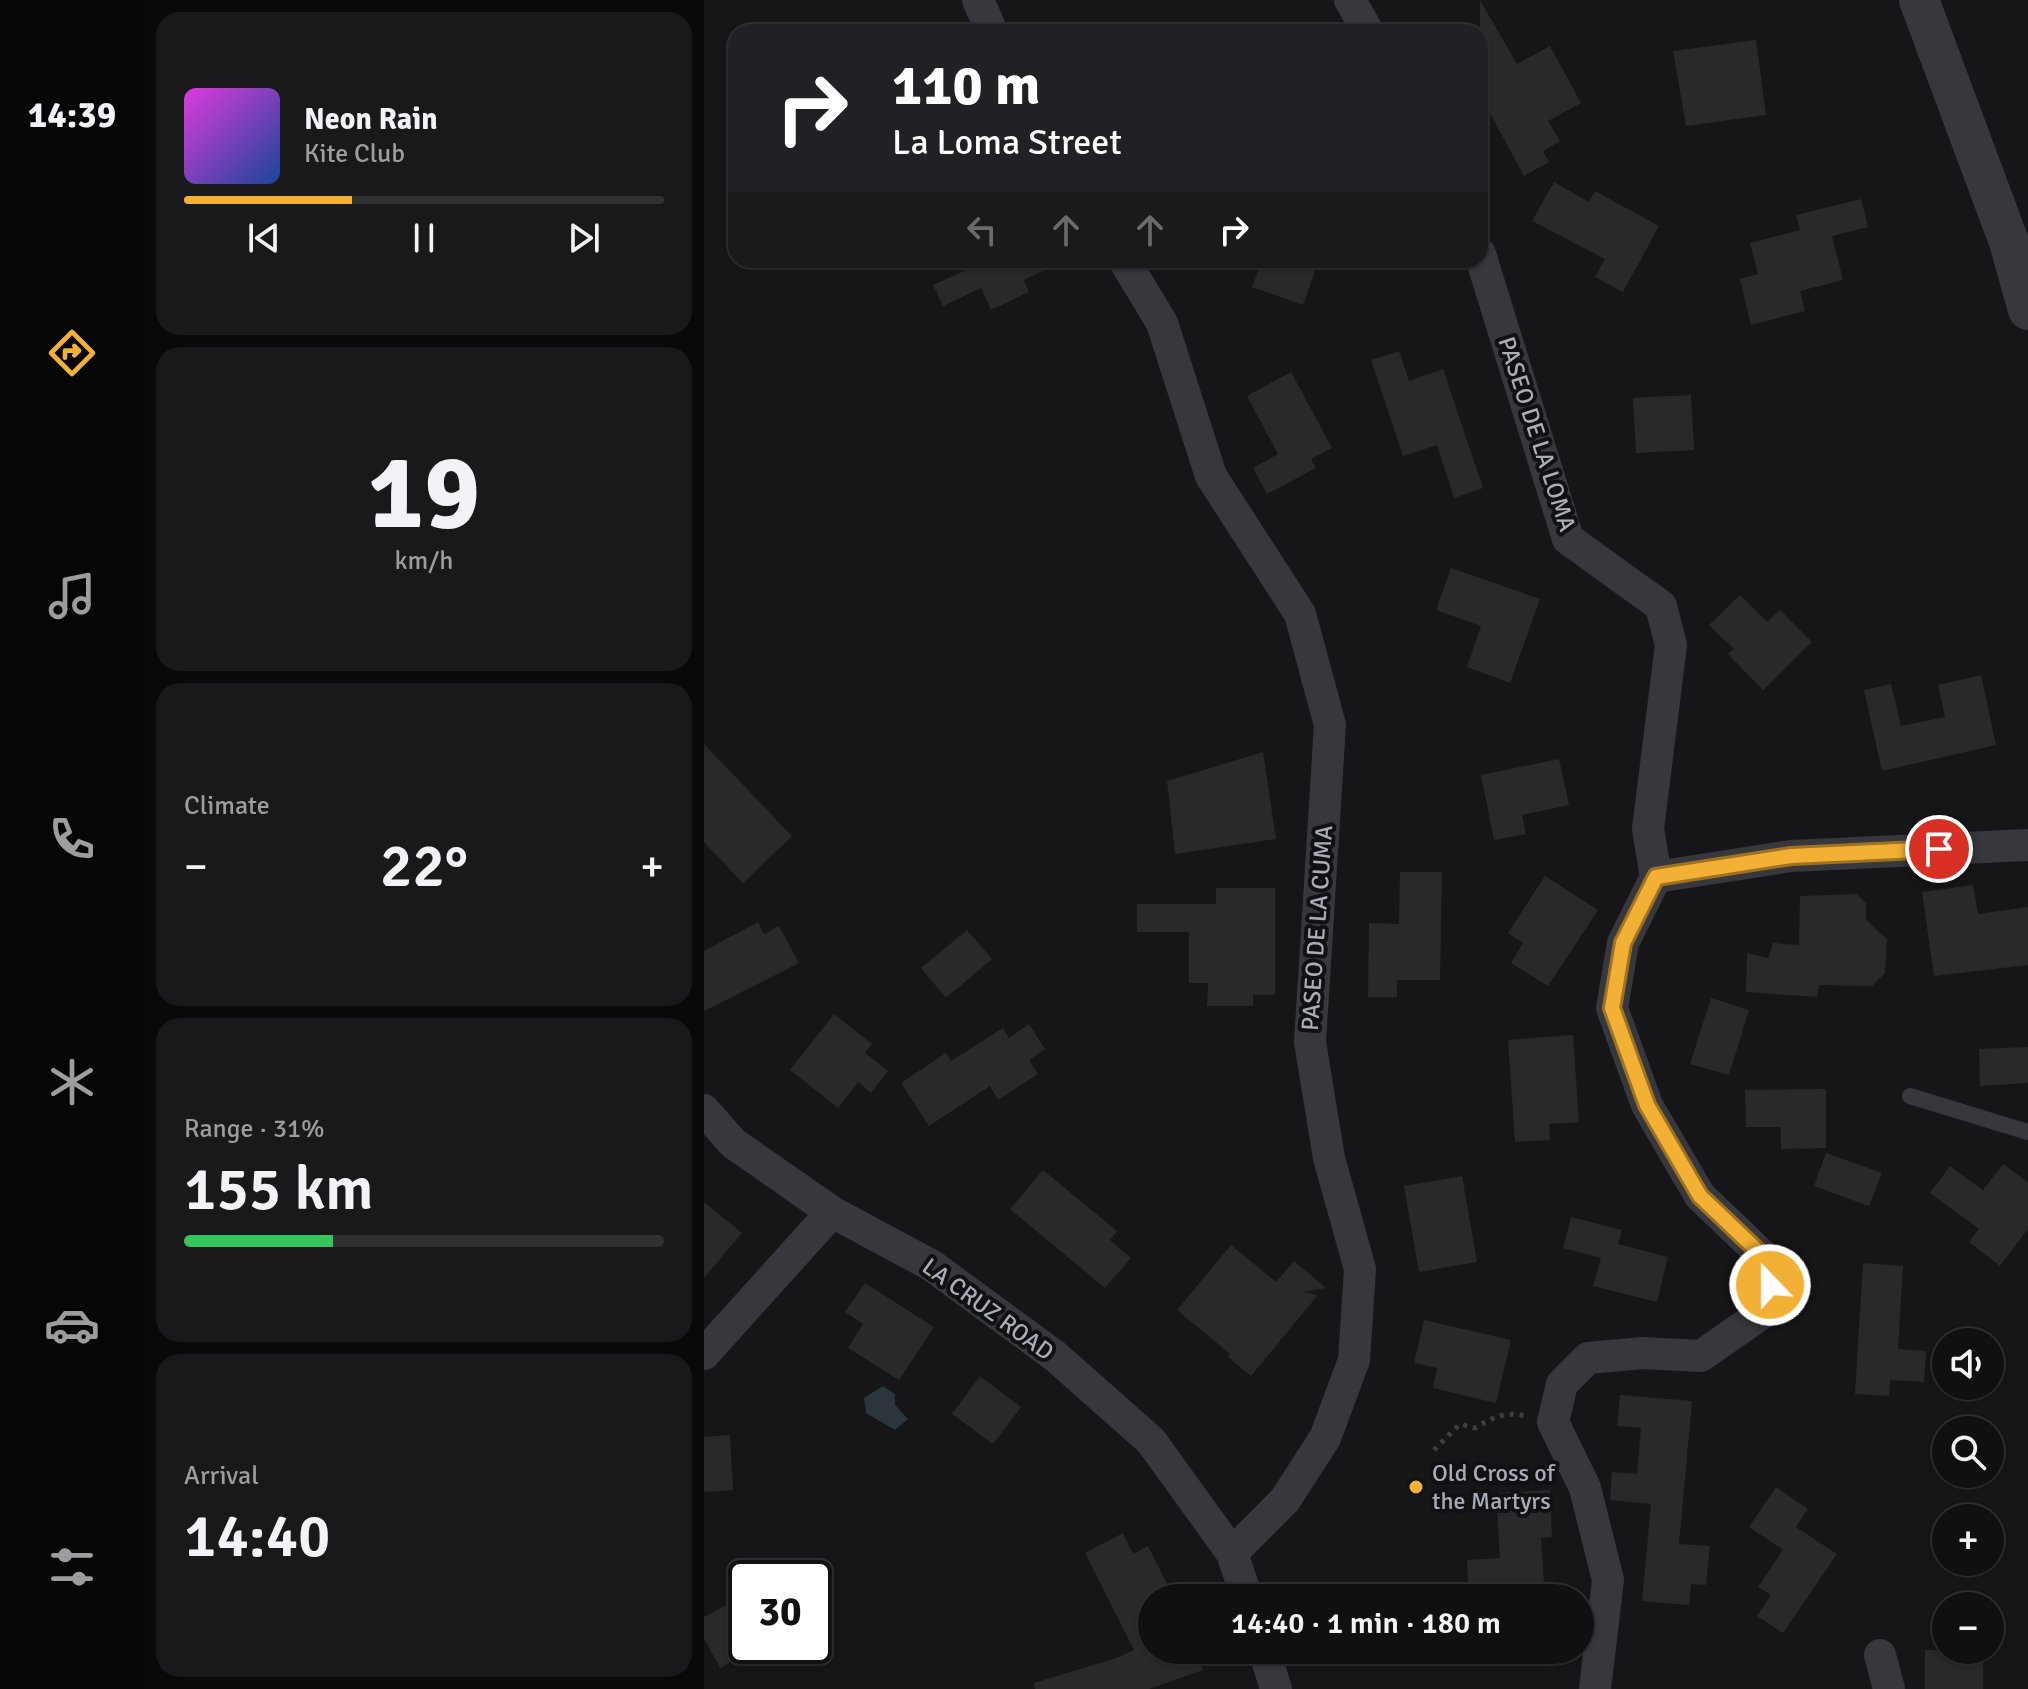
<!DOCTYPE html>
<meta charset="utf-8">
<style>
body{margin:0;font-family:Signika,sans-serif;background:#19191b;color:#f1f3f6;height:100vh;display:flex;flex-direction:column;font-size:30px;white-space:nowrap}
*{box-sizing:border-box;margin:0}
p{font-size:26px;color:#9c9d9f}
.icon{flex:none;width:44px;height:44px;fill:none;stroke:currentColor;stroke-width:2;stroke-linecap:round;stroke-linejoin:round}
.map{position:relative;flex:1;overflow:hidden}
.details{display:flex;flex-direction:column;gap:12px;padding:12px;background:#09090a;width:560px}
.details>*{flex:none}
.banner{position:absolute;left:24px;top:24px;width:760px;height:244px;border-radius:24px;box-shadow:0 2px 6px #0004,0 0 0 2px #303032;background:#202124;color:#fff;overflow:hidden}
.controls{position:absolute;left:1228px;top:1328px;display:grid;gap:16px}
.controls a{display:grid;place-items:center;width:72px;height:72px;border-radius:50%;background:#101012;box-shadow:0 2px 6px #0004,0 0 0 2px #303032;font-size:40px}
.speed{position:absolute;left:24px;top:1560px;display:flex;gap:16px;font-size:40px;font-weight:700;text-align:center}
.speed>*{display:grid;place-content:center;width:104px;height:104px;border-radius:50%;background:#101012;box-shadow:0 2px 6px #0004,0 0 0 2px #303032;line-height:1}
.speed .limit{border:4px solid #111;border-radius:12px;background:#fff;color:#111}
.pin{position:absolute;display:grid;place-items:center;width:68px;height:68px;color:#fff;margin:-34px;border:4px solid #fff;border-radius:50%;box-shadow:0 2px 8px #0007}
.me{position:absolute;width:88px;margin:-44px;rotate:338deg;stroke-linejoin:round;filter:drop-shadow(0 0 6px #0008)}
.turn{display:flex;align-items:center;gap:28px;height:168px;padding:0 32px;font-size:36px}
.turn .icon{width:104px;height:104px;stroke-width:2.5}
.turn b{display:block;font-size:56px;line-height:68px}
.lanes{display:flex;align-items:center;height:76px;padding:0 32px;background:#0003;justify-content:center;gap:40px;direction:ltr}
.lanes .off{opacity:.35}
.big{font-size:60px;font-weight:600;line-height:1.1}
.details .widget{flex:1;display:flex;flex-direction:column;justify-content:center;gap:12px;min-width:0;padding:0 28px;border-radius:24px;background:#19191b}
.details .dial{align-items:center;gap:0}
.dial b{font-size:104px;line-height:1}
.song{display:flex;align-items:center;gap:24px}
.cover{width:96px;height:96px;border-radius:12px;background:linear-gradient(135deg,hsl(300 70% 55%),hsl(220 70% 35%))}
.played{height:8px;border-radius:4px;background:linear-gradient(90deg,#f2b134 35%,#303032 35%)}
.keys{display:flex;justify-content:space-around;direction:ltr}
.heat{display:flex;justify-content:space-between;align-items:center;font-size:44px;direction:ltr}
.charge{height:12px;border-radius:6px;background:linear-gradient(90deg,#34c759 31%,#303032 0)}
.trip{position:absolute;left:434px;top:1584px;width:456px;height:80px;border-radius:40px;background:#101012;box-shadow:0 2px 6px #0004,0 0 0 2px #303032;font-weight:600;line-height:80px;text-align:center}
main{display:flex;flex:1;min-height:0}
.tab-bar{display:flex;flex-direction:column;width:144px;justify-content:space-around;align-items:center;background:#060607;color:#9c9d9f}
.tab-bar .icon{width:56px;height:56px}
.tab-bar .active{color:#f2b134}
.tab-bar b{font-size:36px;color:#f1f3f6}
.map>svg:first-child{display:block}
.water{fill:#2c353c}
.building{fill:#29292c}
.lines{fill:none;stroke-linecap:round;stroke-linejoin:round}
.path{stroke:#3d3f44;stroke-width:5;stroke-dasharray:4 6;stroke-linecap:butt}
.service{stroke:#37383d;stroke-width:16}
.minor{stroke:#37383d;stroke-width:32}
.tertiary{stroke:#37383d;stroke-width:40}
.route-casing{stroke:#9d7322;stroke-width:20}
.route{stroke:#f2b134;stroke-width:14}
.poi-dot{fill:#f2b134;stroke:#111113;stroke-width:3}
.labels{text-anchor:middle;stroke-width:8;stroke-linejoin:round;paint-order:stroke}
.street-label{font-size:24px;fill:#a8adb8;stroke:#111113}
.poi-label{font-size:24px;fill:#a8adb8;stroke:#111113;text-anchor:start}
</style>
<main>
<nav class="tab-bar">
<b>14:39</b>
<svg class="icon active" aria-label="directions" viewBox="0 0 24 24"><path d="M12 3l9 9-9 9-9-9zM9 14v-3h6M13 9l2 2-2 2"/></svg>
<svg class="icon" aria-label="music" viewBox="0 0 24 24"><path d="M9 18V5l10-2v13"/><circle cx="6" cy="18" r="3"/><circle cx="16" cy="16" r="3"/></svg>
<svg class="icon" aria-label="phone" viewBox="0 0 24 24"><path d="M5 4h4l2 5-3 2q2 4 5 5l2-3 5 2v4C11 20 4 13 5 4z"/></svg>
<svg class="icon" aria-label="climate" viewBox="0 0 24 24"><path d="M12 3v18M4 7l16 10M4 17L20 7"/></svg>
<svg class="icon" aria-label="car" viewBox="0 0 24 24"><path d="M5 17H2v-5l4-1 3-4h7l3 4 3 1v5h-3M9 17h6M6 11h13"/><circle cx="7" cy="17" r="2"/><circle cx="17" cy="17" r="2"/></svg>
<svg class="icon" aria-label="filters" viewBox="0 0 24 24"><path d="M4 7h16M4 17h16"/><circle cx="9" cy="7" r="2"/><circle cx="15" cy="17" r="2"/></svg>
</nav>
<section class="details">
<div class="widget">
<div class="song"><i class="cover"></i><div><b>Neon Rain</b><p>Kite Club</p></div></div>
<div class="played"></div>
<div class="keys"><svg class="icon" aria-label="previous" viewBox="0 0 24 24"><path d="M18 5L8 12l10 7zM5 5v14"/></svg><svg class="icon" aria-label="pause" viewBox="0 0 24 24"><path d="M8 5v14M16 5v14"/></svg><svg class="icon" aria-label="next" viewBox="0 0 24 24"><path d="M6 5l10 7-10 7zM19 5v14"/></svg></div>
</div>
<div class="widget dial"><b>19</b><p>km/h</p></div>
<div class="widget"><p>Climate</p>
<div class="heat"><a>−</a><b class="big">22°</b><a>+</a></div>
</div>
<div class="widget"><p>Range · 31%</p><b class="big">155 km</b><div class="charge"></div></div>
<div class="widget"><p>Arrival</p><b class="big">14:40</b></div>
</section>
<div class="map">
<svg width="1324" height="1689" viewBox="0 0 1324 1689">
<rect width="100%" height="100%" fill="#161618"/>
<path class="water" d="M179,1386l12,8v11l13,14 -13,11 -29,-17 -2,-15z"/>
<path class="building" d="M776,0l37,64 33,-18 31,57 -33,18 12,20 -17,10 6,11 -25,14 -44,-81z
M1052,40l10,75 -80,11 -13,-75z
M850,182l35,20 6,-11 64,35 -36,66 -28,-15 10,-18 -73,-38z
M1157,199l7,28 -36,9 11,44 -43,11 5,20 -54,14 -11,-46 18,-5 -8,-31 50,-13 -4,-15z
M266,260h96l-42,20 5,12 -38,18 -10,-22 -38,18 -10,-21 40,-18z
M558,260h57l-16,45 -51,-18z
M695,351l10,30 34,-12 40,119 -29,10 -17,-53 -34,11 -32,-96z
M587,372l41,76 -21,11 5,9 -49,26 -14,-26 25,-14 -31,-58z
M987,395l3,55 -58,3 -3,-55z
M747,568l89,31 -30,84 -43,-16 14,-41 -45,-16z
M1036,595l27,27 13,-12 32,32 -49,48 -35,-36 6,-5 -25,-24z
M1277,675l15,70 -114,26 -18,-81 27,-6 10,42 44,-9 -7,-32z
M0,744l88,92 -49,47 -39,-41z
M559,752l13,87 -101,15 -8,-73z
M855,759l10,46 -47,10 4,19 -32,6 -13,-65z
M696,872h42l-2,108h-43v17h-29l1,-74 30,1z
M841,876l53,34 -50,76 -37,-23 12,-20 -15,-10z
M1269,885l5,29 50,-7v58l-94,11 -12,-84z
M512,888h59v107h-22v11h-46l1,-23h-19v-51h-52v-28h79z
M1153,894l9,9v17l21,19 -2,34 -13,13 -53,-1 -2,12 -71,-5 1,-39 21,5 5,-15 26,2 1,-49z
M54,922l6,12 15,-8 20,37 -95,48v-60z
M263,930l25,29 -46,39 -25,-30z
M1007,998l38,12 -20,65 -39,-11z
M130,1014l38,30 -7,9 23,18 -17,22 -13,-11 -20,26 -48,-38z
M325,1024l16,25 -16,11 9,14 -40,26 -8,-14 -61,40 -28,-43 45,-30 5,8 52,-33 6,10z
M869,1035l6,87 -30,2 1,16 -35,2 -7,-102z
M1324,1047v36l-48,3 -1,-37z
M1122,1089v59l-45,1v-22h-35l-1,-37z
M1122,1153l56,20 -13,33 -55,-20z
M1299,1164l25,18v47l-28,37 -31,-24 10,-13 -49,-36 20,-27 33,24z
M339,1170l74,61 -7,9 21,18 -26,30 -95,-79z
M758,1176l15,86 -58,10 -15,-86z
M0,1202l38,31 -38,45z
M867,1217l51,13 -4,14 50,13 -11,45 -64,-16 8,-28 -38,-10z
M527,1245l45,37 18,-21 32,27 -23,4 15,3 -67,81 -23,-19 2,-3 -53,-44z
M1159,1263l40,3 -5,83 28,2 -2,31 -34,-2 -1,16 -34,-2z
M161,1283l69,44 -35,53 -51,-32 15,-24 -18,-12z
M720,1320l87,20 -15,63 -63,-15 4,-20 -23,-5z
M276,1376l41,31 -28,37 -41,-30z
M916,1395l72,6 -13,143 31,2 -4,39 -15,-1 -2,21 -47,-4 9,-97 -41,-4 2,-28 25,2 4,-46 -24,-2z
M26,1435l3,55 -29,2v-55z
M1072,1487l32,22 -12,18 41,27 -54,79 -26,-17 14,-21 -13,-8 25,-37 -34,-23z
M846,1490l2,47 -11,1 4,60h-76l-2,-38 33,-2 -4,-65z
M419,1533l10,21 15,-8 23,46 -19,6v52h44l7,20 -54,19h-114l-1,-6 82,-25 18,-8 -49,-97z
M42,1594v52h5l2,4 -33,18 -16,-30v-21z
M1221,1650h58v39h-58z"/>
<g class="lines">
<path class="path" d="M730,1450l26,-26 15,4c18,-11 30,-17 51,-12"/>
<path class="service" d="M1206,1096l118,36"/>
<path class="minor" d="M274,0l14,32
M646,0l18,32
M776,254l88,285 93,67 10,39 -23,184 8,48 -33,66 -11,65 35,97 53,91 63,60 7,29 -9,29 -60,42 -58,-3 -55,5 -26,26 -9,38 32,66 23,92 -13,109
M420,260l38,63 49,153 89,138 30,111 -20,317 19,116 31,111 -6,91 -29,78 -40,62 -53,53 15,45
M952,877l135,-21 237,-11
M0,1110l29,33 99,69 99,53 124,91 96,85 81,112
M0,1354l128,-142
M560,1650l12,39
M1176,1655l9,34"/>
<path class="tertiary" d="M1215,0l90,242 19,68"/>
</g>
<g class="lines">
<g class="route-casing">
<path id="route" d="M1066,1285l-7,-29 -63,-60 -53,-91 -35,-97 11,-65 33,-66 135,-21 148,-7"/>
</g>
<use href="#route" class="route"/>
</g>
<circle class="poi-dot" cx="712" cy="1487" r="8"/>
<g class="labels">
<g class="street-label">
<text transform="translate(833 434) rotate(72)" y="8">PASEO DE LA LOMA</text>
<text transform="translate(613 928) rotate(-86)" y="8">PASEO DE LA CUMA</text>
<text transform="translate(284 1309) rotate(36)" y="8">LA CRUZ ROAD</text>
</g>
<g class="poi-label">
<text x="728" y="1481">Old Cross of<tspan x="728" dy="28">the Martyrs</tspan></text>
</g>
</g>
</svg>
<div class="controls">
<a><svg class="icon" aria-label="sound" viewBox="0 0 24 24"><path d="M4 9h4l5-4v14l-5-4H4zM17 9q2 3 0 6"/></svg></a>
<a><svg class="icon" aria-label="search" viewBox="0 0 24 24"><circle cx="10" cy="10" r="6"/><path d="M15 15l6 6"/></svg></a>
<a>+</a>
<a>−</a>
</div>
<div class="speed"><div class="limit">30</div></div>
<div class="pin" style="left:1235px;top:849px;background:#d93025"><svg class="icon" aria-label="arrive" viewBox="0 0 24 24"><path d="M6 21V4h12l-3 4 3 4H6"/></svg></div>
<svg class="me" style="left:1066px;top:1285px" viewBox="-20 -20 40 40"><circle r="17" fill="#f2b134" stroke="#fff" stroke-width="3"/><path d="M0-11L8 9 0 5-8 9z" fill="#fff"/></svg>
<div class="trip">14:40 · 1 min · 180 m</div>
<div class="banner">
<div class="turn"><svg class="icon" aria-label="right" viewBox="0 0 24 24"><path d="M7 20v-9h11M14 6l5 5-5 5"/></svg><div><b>110 m</b>La Loma Street</div></div>
<div class="lanes"><svg class="icon off" aria-label="left" viewBox="0 0 24 24"><path d="M17 20v-9H6M10 6l-5 5 5 5"/></svg><svg class="icon off" aria-label="ahead" viewBox="0 0 24 24"><path d="M12 20V5M6 11l6-6 6 6"/></svg><svg class="icon off" aria-label="ahead" viewBox="0 0 24 24"><path d="M12 20V5M6 11l6-6 6 6"/></svg><svg class="icon" aria-label="right" viewBox="0 0 24 24"><path d="M7 20v-9h11M14 6l5 5-5 5"/></svg></div>
</div>
</div>
</main>
